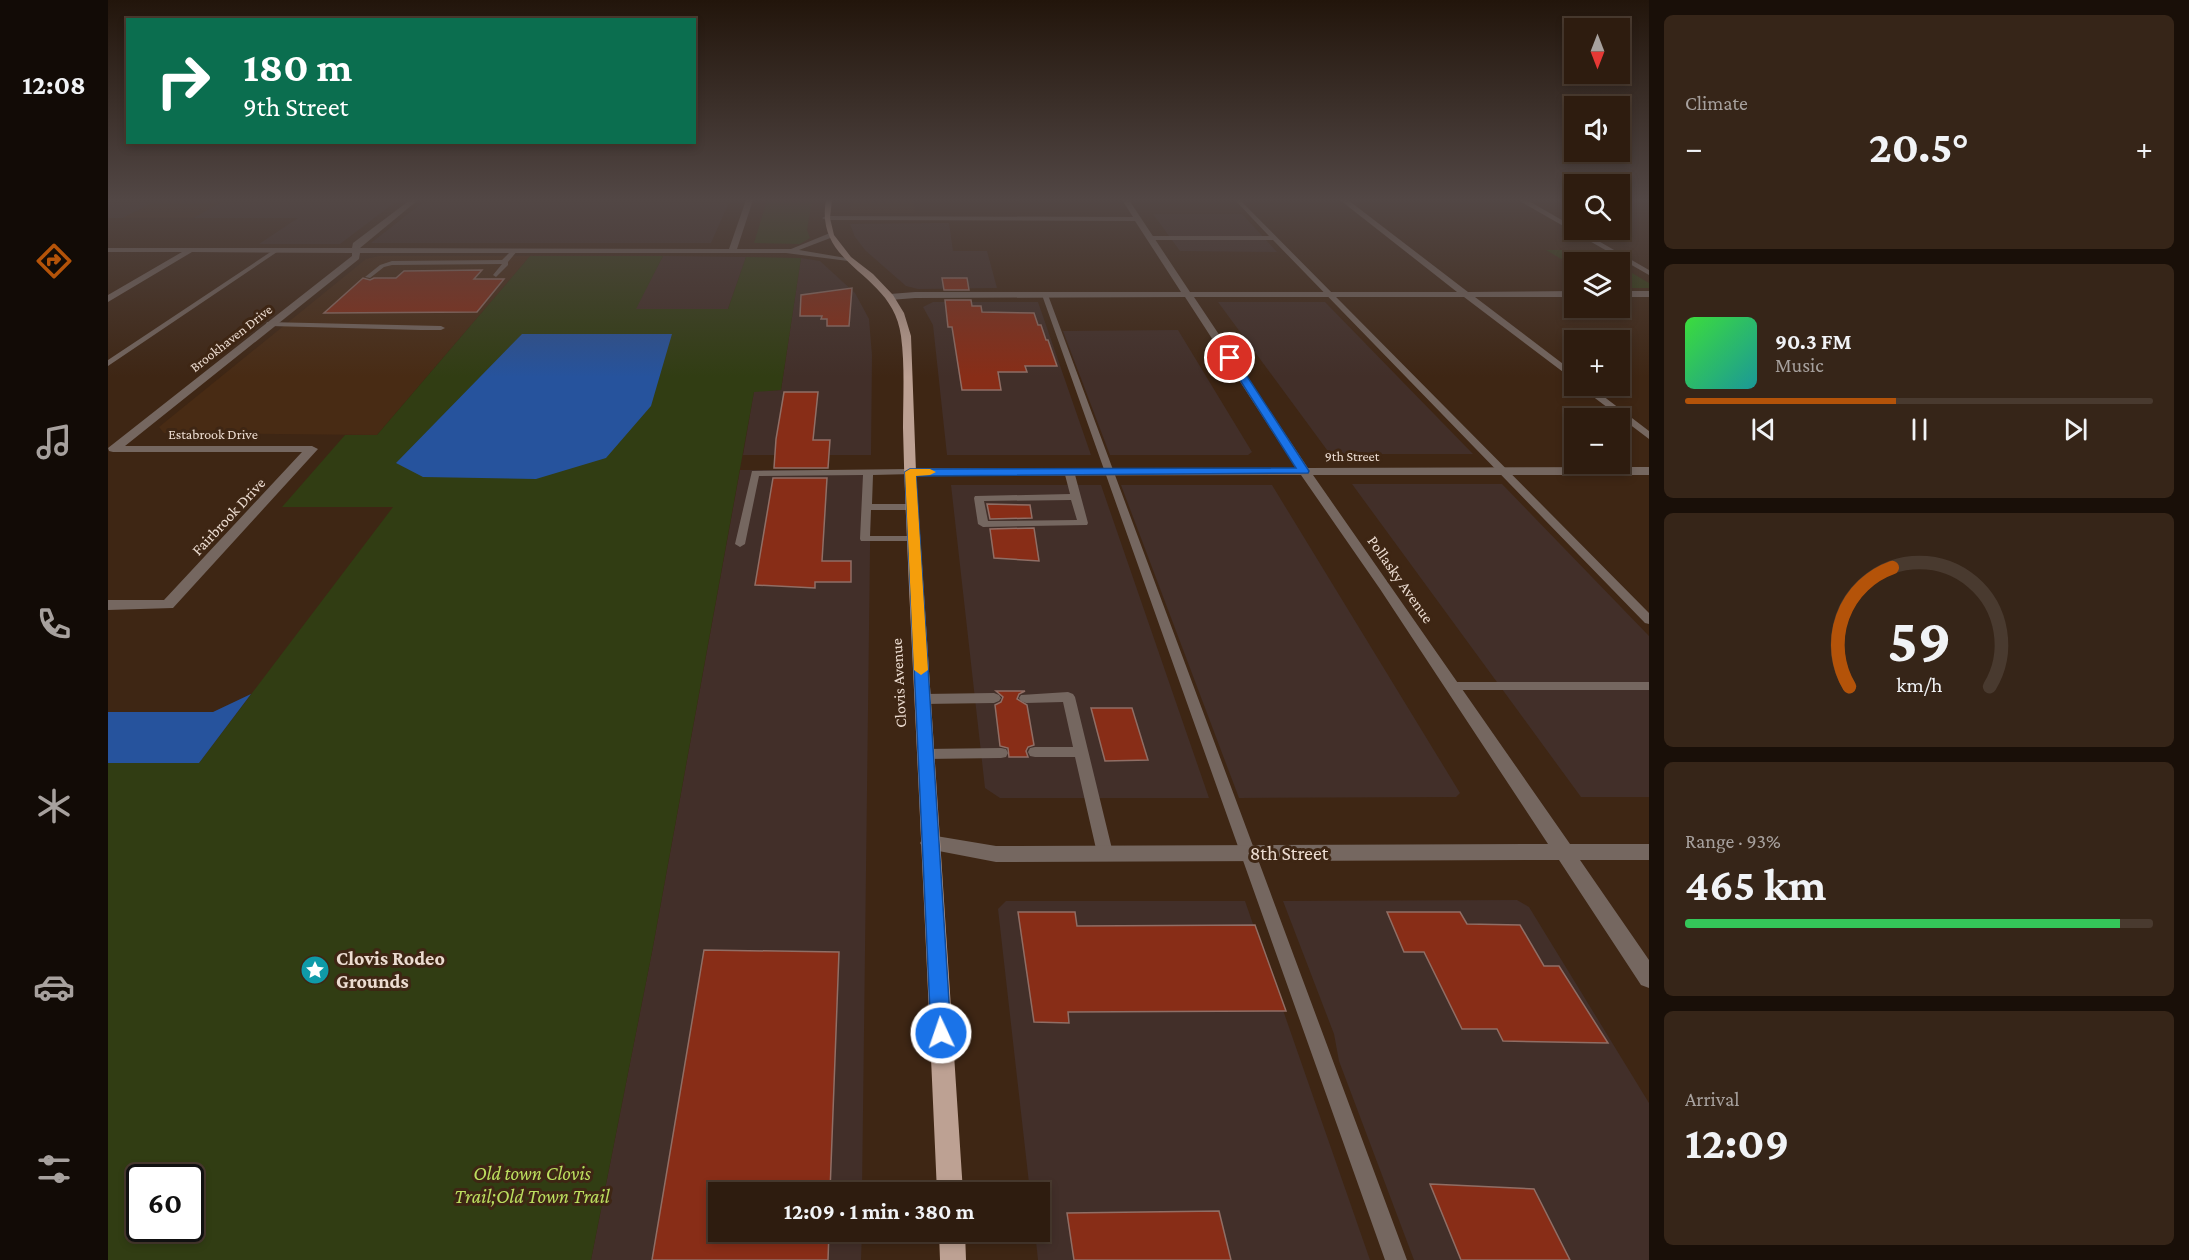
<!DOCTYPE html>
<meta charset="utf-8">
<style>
body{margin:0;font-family:"Crimson Pro",serif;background:#362518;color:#f1f3f6;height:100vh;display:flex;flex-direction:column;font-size:22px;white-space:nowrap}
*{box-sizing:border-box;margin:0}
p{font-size:20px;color:#a7a19e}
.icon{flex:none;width:33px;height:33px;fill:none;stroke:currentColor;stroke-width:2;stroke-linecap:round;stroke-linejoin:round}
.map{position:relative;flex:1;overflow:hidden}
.details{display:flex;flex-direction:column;gap:15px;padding:15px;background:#190f08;width:540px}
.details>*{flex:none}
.banner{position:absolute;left:18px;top:18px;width:570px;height:126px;border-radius:0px;box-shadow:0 3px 9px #0003,0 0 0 2px #493a2f;background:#0b6e4f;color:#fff;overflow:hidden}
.needle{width:39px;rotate:180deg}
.controls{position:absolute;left:1456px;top:18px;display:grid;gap:12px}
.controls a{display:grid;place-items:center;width:66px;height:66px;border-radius:0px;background:#2e1c0f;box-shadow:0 3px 9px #0003,0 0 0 2px #493a2f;font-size:30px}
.speed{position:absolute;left:18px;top:1164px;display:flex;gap:12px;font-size:30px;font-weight:700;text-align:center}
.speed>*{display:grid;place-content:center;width:78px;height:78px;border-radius:50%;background:#2e1c0f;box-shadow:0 3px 9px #0003,0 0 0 2px #493a2f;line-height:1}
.speed .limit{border:3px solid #111;border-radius:9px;background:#fff;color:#111}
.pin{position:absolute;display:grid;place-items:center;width:51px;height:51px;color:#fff;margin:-26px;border:3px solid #fff;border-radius:50%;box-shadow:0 2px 6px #0007}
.me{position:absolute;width:66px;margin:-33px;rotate:357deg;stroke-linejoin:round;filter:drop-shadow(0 0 4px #0008)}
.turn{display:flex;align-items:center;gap:21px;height:126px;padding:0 18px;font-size:27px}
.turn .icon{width:78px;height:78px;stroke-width:2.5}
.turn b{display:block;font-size:42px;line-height:51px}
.big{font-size:45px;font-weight:700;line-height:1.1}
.details .card{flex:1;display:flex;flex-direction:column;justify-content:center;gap:9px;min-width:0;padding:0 21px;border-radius:9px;background:#362518}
.details .dial{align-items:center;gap:0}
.dial svg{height:156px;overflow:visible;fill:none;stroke:#493a2f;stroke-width:7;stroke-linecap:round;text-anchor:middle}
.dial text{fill:#f1f3f6;stroke:none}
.song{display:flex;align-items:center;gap:18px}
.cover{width:72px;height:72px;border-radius:9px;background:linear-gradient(135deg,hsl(120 70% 55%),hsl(180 70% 35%))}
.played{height:6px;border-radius:3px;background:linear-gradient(90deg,#b45309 45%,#493a2f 45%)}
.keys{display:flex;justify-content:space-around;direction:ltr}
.heat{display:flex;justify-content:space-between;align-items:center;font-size:33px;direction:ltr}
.charge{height:9px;border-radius:4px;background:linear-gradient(90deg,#34c759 93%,#493a2f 0)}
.trip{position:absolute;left:600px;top:1182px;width:342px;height:60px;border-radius:0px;background:#2e1c0f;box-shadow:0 3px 9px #0003,0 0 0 2px #493a2f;font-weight:700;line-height:60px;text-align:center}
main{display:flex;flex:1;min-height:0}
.tab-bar{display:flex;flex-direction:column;width:108px;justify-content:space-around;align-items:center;background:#120b06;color:#a7a19e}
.tab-bar .icon{width:42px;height:42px}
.tab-bar .selected{color:#b45309}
.tab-bar b{font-size:27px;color:#f1f3f6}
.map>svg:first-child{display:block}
.commercial{fill:#422f29}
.built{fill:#482b14}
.green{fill:#313d13;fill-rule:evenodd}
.water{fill:#26539d}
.building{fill:#882d17;stroke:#906e65;stroke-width:1.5}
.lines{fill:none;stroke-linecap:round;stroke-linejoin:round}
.lane{fill:#756760;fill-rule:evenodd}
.street{fill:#756760;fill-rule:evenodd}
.primary{fill:#bda193;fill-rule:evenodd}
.route{fill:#1a73e8;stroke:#114b97;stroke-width:1.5}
.slow{fill:#f59e0b}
.labels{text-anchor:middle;stroke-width:6;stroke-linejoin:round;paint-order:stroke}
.far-street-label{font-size:14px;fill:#ecdcd1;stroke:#3e2614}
.street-label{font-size:16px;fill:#ecdcd1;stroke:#3e2614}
.near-street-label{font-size:20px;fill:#ecdcd1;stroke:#3e2614}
.near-poi-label{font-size:20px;font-weight:bold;fill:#ecdcd1;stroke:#3e2614;text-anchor:start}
.near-park-label{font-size:20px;font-style:italic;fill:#bcdf5f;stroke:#3e2614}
</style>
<main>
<nav class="tab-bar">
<b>12:08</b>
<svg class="icon selected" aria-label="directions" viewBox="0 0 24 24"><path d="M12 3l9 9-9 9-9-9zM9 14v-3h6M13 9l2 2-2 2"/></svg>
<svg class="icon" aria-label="music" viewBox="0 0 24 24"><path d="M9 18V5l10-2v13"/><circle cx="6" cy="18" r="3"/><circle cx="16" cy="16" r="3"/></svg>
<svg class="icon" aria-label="phone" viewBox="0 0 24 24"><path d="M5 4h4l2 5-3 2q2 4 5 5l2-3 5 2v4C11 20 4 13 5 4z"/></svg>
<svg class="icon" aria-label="climate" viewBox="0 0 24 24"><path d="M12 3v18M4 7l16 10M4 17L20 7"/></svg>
<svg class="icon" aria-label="car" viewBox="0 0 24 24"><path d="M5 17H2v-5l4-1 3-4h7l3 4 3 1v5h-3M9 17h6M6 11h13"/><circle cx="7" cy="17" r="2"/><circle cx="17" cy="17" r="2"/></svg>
<svg class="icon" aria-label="filters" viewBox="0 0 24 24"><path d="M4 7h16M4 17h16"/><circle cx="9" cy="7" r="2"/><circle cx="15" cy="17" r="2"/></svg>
</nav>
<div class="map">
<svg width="1541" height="1260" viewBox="0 0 1541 1260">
<rect width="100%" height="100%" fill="#3e2614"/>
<path class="commercial" d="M0,200h50l-35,18h-15z
M117,200h173l-58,44h-81l39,-26h-105z
M318,200h304l-19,43h-340z
M1045,214h89l35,38 -97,-1z
M841,223l4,28h34l10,37 -79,1 -12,-3 -40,-35 -11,-14 -5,-13z
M555,256l83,1 -18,52h-93z
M693,258l19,3 35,32 14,26 3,36 -1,100h-128l11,-64 27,-1z
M825,302h105l53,153h-144l-14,-130 -10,-18z
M1110,302h107l148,152h-143z
M1070,330l74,122 -4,3h-138l-47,-124z
M632,470h131l-9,722h-144v40h144l-1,28h-270l61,-308z
M1244,484h150l147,152v161h-68z
M843,485h150l108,313h-209l-15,-10z
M1013,485h151l188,308 -4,4 -217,1z
M1409,900l12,7 120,196v157h-235l-75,-199 -5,-27 -51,-133z
M898,901h239l125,359h-332l-3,-28h5v-40h-10l-32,-283z"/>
<path class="built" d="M50,200h67l-32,18h-70z
M743,200h63l1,13h-65z
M271,256h151l-153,179 -213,-2 -5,-6 207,-168z"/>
<path class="green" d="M659,200h45l-5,30 3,8 -10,6 -46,-1z
M1438,250h47l22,12h-40v5z
M422,256h133l-27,53h92l18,-52 55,1 -20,132 -27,2 -102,560 -61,308h-483v-497h91l194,-256h-111l63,-72h32zM32,1178h50v50h-50z
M1512,266l29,17v5h-29z"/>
<path class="water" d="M414,334h150l-21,72 -45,52 -70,21 -113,-2 -27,-14z
M143,694l-52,69h-91v-51h105z"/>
<path class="building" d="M374,270l-8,9h30l-27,33 -153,1 39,-35 7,2 4,-2h22l8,-7z
M834,278h25l2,12h-25z
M744,288l-3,38h-22v-7h-6l1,-3h-22l1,-21z
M837,300h26l1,6h9l1,6 52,1 4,12h3l5,15h2l9,26h-32l2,6h-29l3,18h-39l-10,-63h-4z
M676,392h34l-5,48h17l-2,28h-54l2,-29z
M665,478h54l-5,83h29v21h-36v6l-60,-3z
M879,504l43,1 2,13 -42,1z
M926,528l5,33 -45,-3 -4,-29z
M888,691h29l-6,3 -2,5 10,6 7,40 -6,2 -2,4 2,6h-19l-1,-9 -8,-2 -5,-41 6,-3 2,-5z
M983,708h41l16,52 -43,1z
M910,912h57l2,14 178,-1 31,86 -218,1 1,11 -35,-1z
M1279,912h73l7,12 53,1 24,41h15l49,77 -105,-2 -6,-12h-35l-38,-77h-20z
M596,950l135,2 -9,240h-112v40h111l-1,28h-176z
M1322,1184l104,5 36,71h-109z
M1111,1211l12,49h-157l-7,-47z"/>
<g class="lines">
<path class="lane" d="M1127,200h5l409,413v11l-4,-1 -372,-383h-123l-3,-2 3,-2h119z
M167,249l5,1 -172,116v-6z
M405,249l5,1 -10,12v3l-12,12 -3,-2 9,-11 -110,1 -8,2 -14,11 -5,-1 15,-12 12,-4 110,-1z
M937,293l3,2 359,965h-22l-343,-965z
M159,322l174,4 4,2 -4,2h-21l-150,-4 -4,-2z
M961,468l5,3 14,52 -1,2 -104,2 -5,-3 -4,-26 1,-2 95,-2 -6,-23zM963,500l6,20 -89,1 -4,-20z
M802,469l3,1v4l-40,1 -1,29h40l5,3 -5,3h-41l-1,26h44l4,1 1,2 -1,2h-57l-1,-2 3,-64 -104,1 -14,68 -5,3 -5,-3 17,-73z
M1344,682h197v8h-197l-5,-1 -1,-3 1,-3z
M960,692l5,2 2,3 38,156 -3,4 -5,2 -5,-2 -3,-4 -22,-96h-40l-5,-1 -2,-4 2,-4 5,-1h38l-10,-45 -37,1 -5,-2 -2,-3 2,-3z
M886,693l5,2 2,3 -2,3 -5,2 -71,1 -5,-2 -2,-3 2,-3 5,-2z
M893,748l5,1 2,4 -2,4 -5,1 -76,1 -5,-1 -2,-4 2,-4 5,-1z"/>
<path class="street" d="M302,200h8l-58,48 369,1 17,-49h7l-16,49h54l39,-16h3v4l-34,13 53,9 -4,2 -62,-8h-426l-1,6 -234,187h187l6,3 -145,159 -65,2v-10h56l138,-148h-189l-4,-1 -1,-3 244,-192v-3l-160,-1 -84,50v-7l74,-43h-74v-4h244l1,-5z
M1014,200h7l61,92h267l-117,-92h8l120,92 107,-1v6h-100l100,76v8l-111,-84h-270l114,171 341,-1v8h-336l257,369h79v16h-69l69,100v28l-8,-3 -82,-125 -563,2 -73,-14 -3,-5 3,-5 7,-3 66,11 552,-2 -168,-255 -79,-114 -391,1 -6,-4 6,-4h386l-111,-171 -270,1 -25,2 -4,-3 4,-3 25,-2h266l-46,-71 -309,-1 -4,-2 4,-2 307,1z
M1410,200h9l122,70v5z
M1512,291h29v6h-29z
M1471,386h11l59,45v8z"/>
<path class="primary" d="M718,200h6l-2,18 4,17 17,22 22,17 20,21 11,18 7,23 5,136 47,720h-26c-9,-202 -18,-403 -28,-605 -2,-53 -5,-106 -6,-159 0,-30 2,-62 -2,-92 -8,-65 -87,-68 -75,-136z
M831,1232h26l1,28h-26z"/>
</g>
<linearGradient id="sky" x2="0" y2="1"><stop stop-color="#22150b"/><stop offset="0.53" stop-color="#524745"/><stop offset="1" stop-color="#524745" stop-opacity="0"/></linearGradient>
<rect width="1541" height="377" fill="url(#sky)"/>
<path class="route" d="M1119,356l8,2 74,113 -1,2 -392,3 35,557 -3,7 -7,3 -7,-3 -3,-7 -26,-561 5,-3 386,-1 -70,-110z"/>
<path class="slow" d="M802,469h20l6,3 -6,3 -14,1 12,194 -7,5 -7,-5 -9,-198z"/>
<defs>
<g id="sight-disc" transform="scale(1.5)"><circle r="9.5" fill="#0f9aa8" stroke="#3e2614"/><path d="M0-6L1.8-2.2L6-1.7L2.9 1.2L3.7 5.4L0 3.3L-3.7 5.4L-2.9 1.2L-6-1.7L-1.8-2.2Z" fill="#fff"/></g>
</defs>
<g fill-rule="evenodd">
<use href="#sight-disc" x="207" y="970"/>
</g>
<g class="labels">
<g class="far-street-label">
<text transform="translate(123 338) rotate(-38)" y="5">Brookhaven Drive</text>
<text x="105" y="439">Estabrook Drive</text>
<text x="1244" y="461">9th Street</text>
</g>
<g class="street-label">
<text transform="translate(120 516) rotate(-47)" y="6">Fairbrook Drive</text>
<text transform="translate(1293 579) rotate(55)" y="6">Pollasky Avenue</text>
<text transform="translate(790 683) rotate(-93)" y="6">Clovis Avenue</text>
</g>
<g class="near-street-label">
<text x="1181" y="860">8th Street</text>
</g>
<g class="near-poi-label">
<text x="228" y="965">Clovis Rodeo<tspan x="228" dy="23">Grounds</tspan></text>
</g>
<g class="near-park-label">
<text x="424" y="1180">Old town Clovis<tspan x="424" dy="23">Trail;Old Town Trail</tspan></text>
</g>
</g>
</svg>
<div class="controls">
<a><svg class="needle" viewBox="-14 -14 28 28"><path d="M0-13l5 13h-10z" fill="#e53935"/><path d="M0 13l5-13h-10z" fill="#a7a19e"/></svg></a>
<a><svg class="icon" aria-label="sound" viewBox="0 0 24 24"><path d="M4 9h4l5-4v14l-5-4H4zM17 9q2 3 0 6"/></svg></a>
<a><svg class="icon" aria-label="search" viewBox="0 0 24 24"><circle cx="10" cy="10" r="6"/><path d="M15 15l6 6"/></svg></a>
<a><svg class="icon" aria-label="layers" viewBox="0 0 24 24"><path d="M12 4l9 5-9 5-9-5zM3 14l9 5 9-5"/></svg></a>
<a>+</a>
<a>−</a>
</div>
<div class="speed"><div class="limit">60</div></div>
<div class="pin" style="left:1122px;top:358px;background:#d93025"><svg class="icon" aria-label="arrive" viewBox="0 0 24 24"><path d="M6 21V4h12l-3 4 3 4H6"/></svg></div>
<svg class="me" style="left:833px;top:1033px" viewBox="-20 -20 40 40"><circle r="17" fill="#1a73e8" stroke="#fff" stroke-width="3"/><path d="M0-11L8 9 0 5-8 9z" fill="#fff"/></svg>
<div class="trip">12:09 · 1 min · 380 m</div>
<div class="banner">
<div class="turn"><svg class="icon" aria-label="right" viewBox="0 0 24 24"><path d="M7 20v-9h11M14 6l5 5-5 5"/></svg><div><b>180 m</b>9th Street</div></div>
</div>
</div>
<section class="details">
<div class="card"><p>Climate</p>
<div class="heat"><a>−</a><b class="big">20.5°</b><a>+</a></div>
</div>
<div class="card">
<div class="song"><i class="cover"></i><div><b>90.3 FM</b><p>Music</p></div></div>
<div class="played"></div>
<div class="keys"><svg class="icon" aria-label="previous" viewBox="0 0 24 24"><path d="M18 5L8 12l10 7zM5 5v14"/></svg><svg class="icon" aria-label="pause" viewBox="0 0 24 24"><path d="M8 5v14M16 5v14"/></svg><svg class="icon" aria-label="next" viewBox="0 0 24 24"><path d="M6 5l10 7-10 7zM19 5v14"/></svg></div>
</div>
<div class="card dial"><svg viewBox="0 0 100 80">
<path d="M14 69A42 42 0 1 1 86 69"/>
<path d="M14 69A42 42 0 0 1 36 8" stroke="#b45309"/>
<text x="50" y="56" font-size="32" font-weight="700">59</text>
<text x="50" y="72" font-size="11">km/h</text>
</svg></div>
<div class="card"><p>Range · 93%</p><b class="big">465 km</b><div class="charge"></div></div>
<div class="card"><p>Arrival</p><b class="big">12:09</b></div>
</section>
</main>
